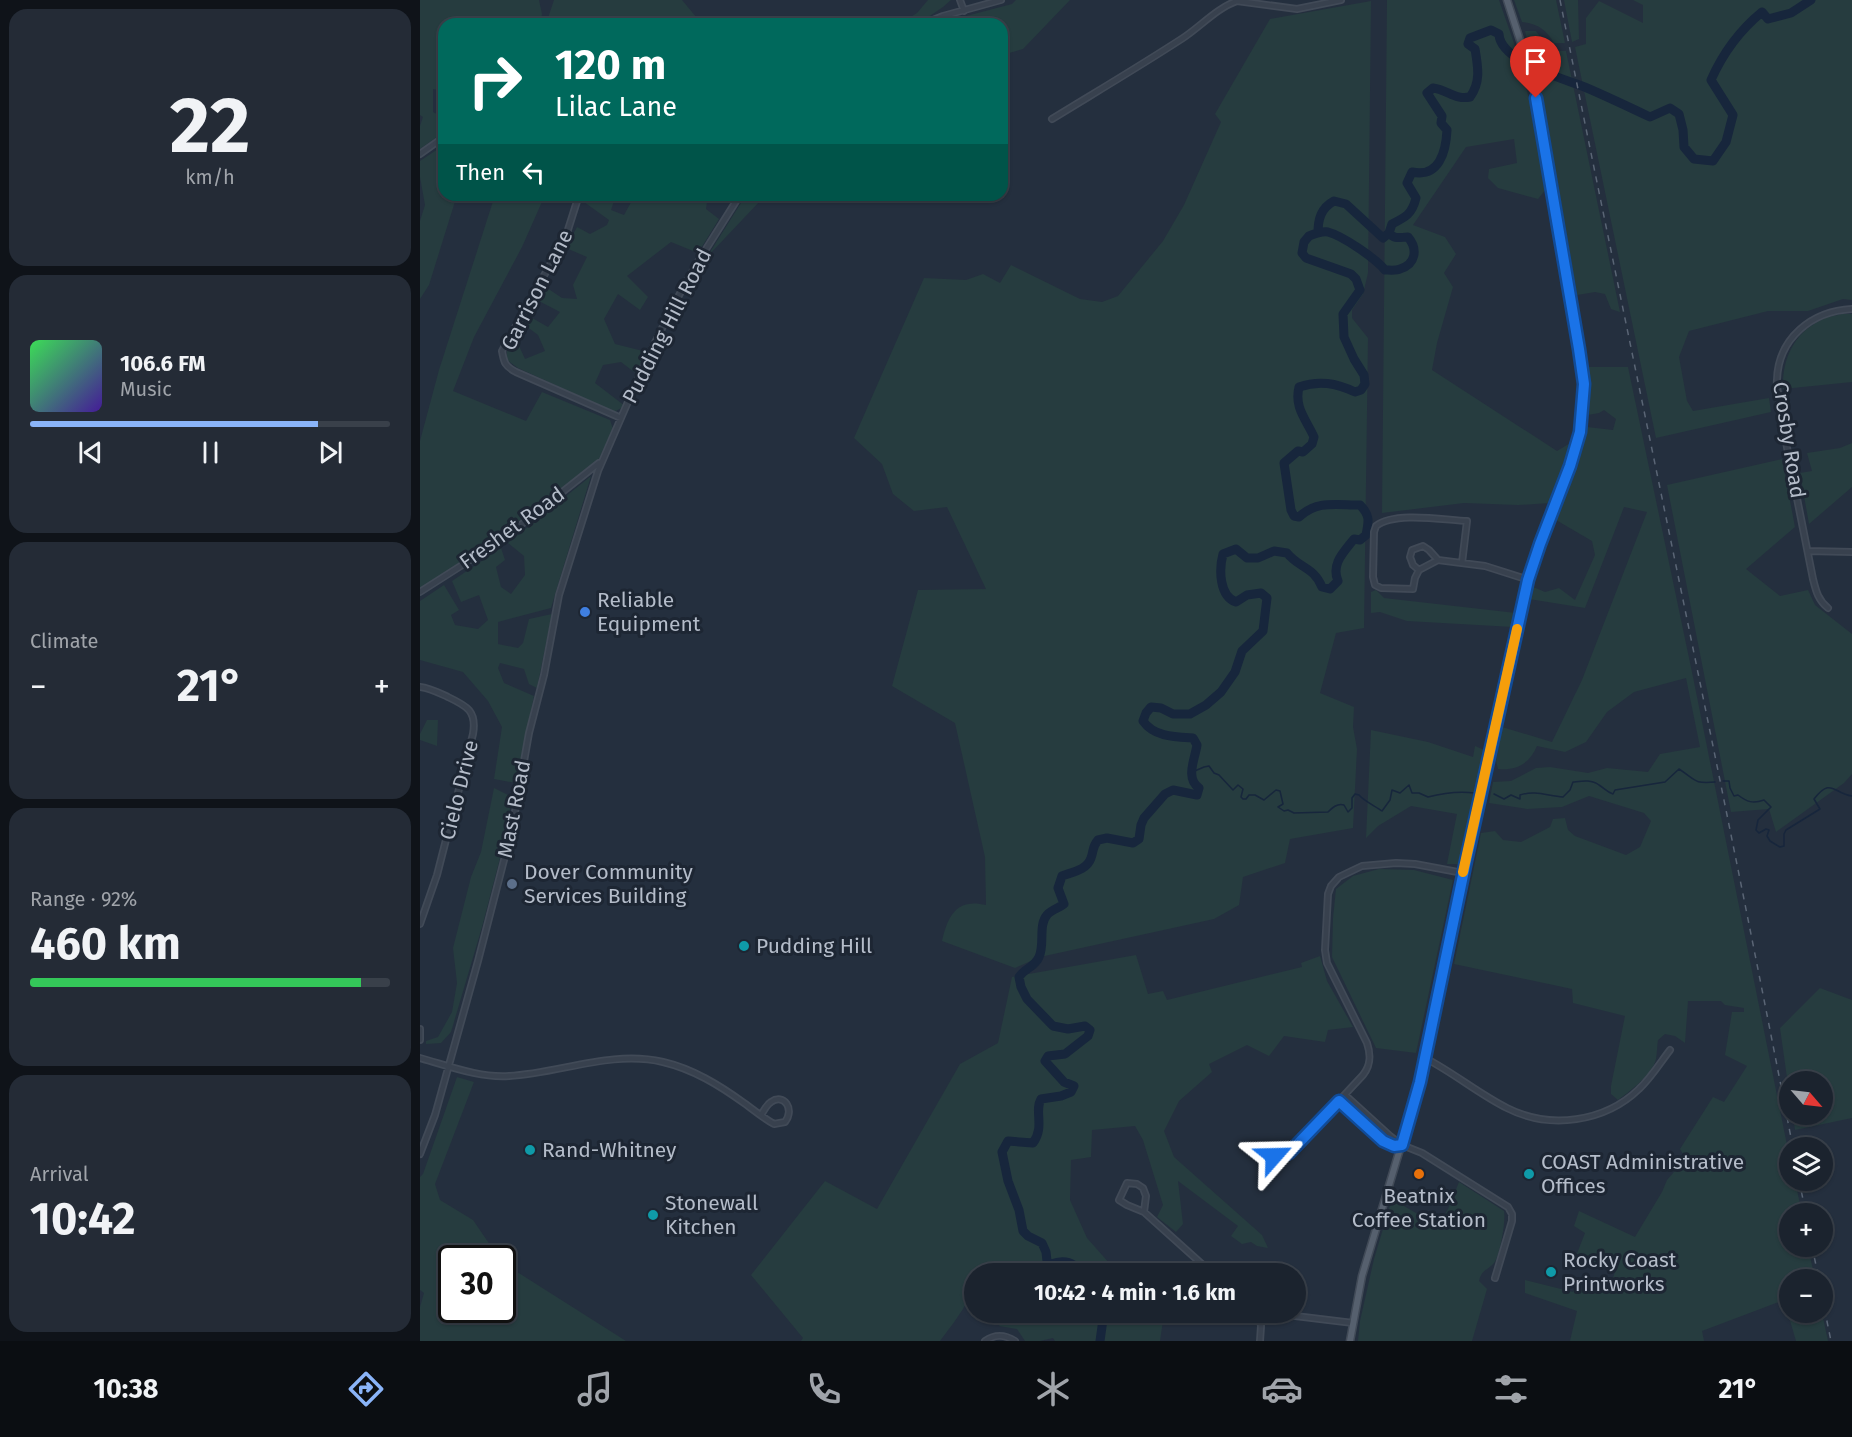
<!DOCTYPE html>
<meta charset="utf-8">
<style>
body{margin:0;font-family:"Fira Sans",sans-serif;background:#242b36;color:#f1f3f6;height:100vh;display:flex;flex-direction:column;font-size:22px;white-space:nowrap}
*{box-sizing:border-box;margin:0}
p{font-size:20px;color:#a0a4aa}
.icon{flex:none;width:33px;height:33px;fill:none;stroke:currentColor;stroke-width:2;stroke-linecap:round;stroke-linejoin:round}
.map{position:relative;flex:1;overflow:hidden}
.side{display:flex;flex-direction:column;gap:9px;padding:9px;background:#0f1319;width:420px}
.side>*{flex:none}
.top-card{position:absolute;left:18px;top:18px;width:570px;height:183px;border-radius:18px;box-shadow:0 2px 4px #0004,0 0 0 2px #39404a;background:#00695c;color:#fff;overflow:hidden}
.needle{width:39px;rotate:118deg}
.tools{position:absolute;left:1359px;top:1071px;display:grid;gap:12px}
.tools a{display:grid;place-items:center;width:54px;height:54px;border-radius:50%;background:#1b232e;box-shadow:0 2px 4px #0004,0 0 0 2px #39404a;font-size:30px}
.speed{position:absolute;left:18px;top:1245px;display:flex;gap:12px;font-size:30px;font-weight:700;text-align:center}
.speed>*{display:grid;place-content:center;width:78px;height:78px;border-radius:50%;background:#1b232e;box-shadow:0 2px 4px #0004,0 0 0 2px #39404a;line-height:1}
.speed .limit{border:3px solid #111;border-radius:9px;background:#fff;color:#111}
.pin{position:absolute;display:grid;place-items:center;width:51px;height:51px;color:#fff;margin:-62px -26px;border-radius:50% 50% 50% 0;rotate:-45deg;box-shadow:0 0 6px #0007}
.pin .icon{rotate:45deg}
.me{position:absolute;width:66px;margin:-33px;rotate:65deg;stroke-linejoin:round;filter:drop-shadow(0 0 4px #0008)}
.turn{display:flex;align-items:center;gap:21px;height:126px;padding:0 18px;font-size:27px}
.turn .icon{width:78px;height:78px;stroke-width:2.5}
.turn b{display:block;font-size:42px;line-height:51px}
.then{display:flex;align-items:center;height:57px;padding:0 18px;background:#0003;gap:12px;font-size:22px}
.big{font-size:45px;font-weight:700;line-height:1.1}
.side .widget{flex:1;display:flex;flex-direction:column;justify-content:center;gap:9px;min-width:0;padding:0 21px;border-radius:18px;background:#242b36}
.side .dial{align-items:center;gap:0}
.dial b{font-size:78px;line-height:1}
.song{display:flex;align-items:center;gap:18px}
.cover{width:72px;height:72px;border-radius:9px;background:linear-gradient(135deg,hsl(130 70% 55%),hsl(260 70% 35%))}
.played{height:6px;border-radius:3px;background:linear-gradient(90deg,#8ab4f8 80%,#39404a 80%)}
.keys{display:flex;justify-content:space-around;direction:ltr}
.heat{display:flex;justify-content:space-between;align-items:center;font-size:33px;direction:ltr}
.charge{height:9px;border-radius:4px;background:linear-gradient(90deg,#34c759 92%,#39404a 0)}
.trip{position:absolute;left:544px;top:1263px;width:342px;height:60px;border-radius:30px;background:#1b232e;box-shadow:0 2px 4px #0004,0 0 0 2px #39404a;font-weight:700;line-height:60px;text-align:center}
.menu{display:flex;height:96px;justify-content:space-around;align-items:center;background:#0b0e12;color:#a0a4aa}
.menu .icon{width:42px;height:42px}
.menu .on{color:#8ab4f8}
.menu b{font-size:27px;color:#f1f3f6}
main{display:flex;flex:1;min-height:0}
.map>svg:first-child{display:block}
.green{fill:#263c3f}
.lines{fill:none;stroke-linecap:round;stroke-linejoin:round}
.stream{stroke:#17263c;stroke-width:1.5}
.river{stroke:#17263c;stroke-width:9}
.minor-casing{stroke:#414a57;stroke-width:8}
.major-casing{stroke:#414a57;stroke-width:9}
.minor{stroke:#38414e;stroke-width:4.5}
.major{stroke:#56606e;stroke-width:6}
.rail{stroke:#5a6575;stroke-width:1.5;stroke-dasharray:6 6;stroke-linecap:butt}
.route-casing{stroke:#114b97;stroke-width:15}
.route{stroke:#1a73e8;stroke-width:10}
.slow{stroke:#f59e0b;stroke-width:10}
.shop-dot{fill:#3f7fe0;stroke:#1d2633;stroke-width:2}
.service-dot{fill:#5c6f8a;stroke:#1d2633;stroke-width:2}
.culture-dot{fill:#0f9aa8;stroke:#1d2633;stroke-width:2}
.food-dot{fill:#e8710a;stroke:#1d2633;stroke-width:2}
.labels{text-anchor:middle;stroke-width:6;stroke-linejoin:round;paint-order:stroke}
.street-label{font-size:21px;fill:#b4bcc9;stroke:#1d2633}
.poi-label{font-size:21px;fill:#b4bcc9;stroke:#1d2633;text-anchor:start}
</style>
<main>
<section class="side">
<div class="widget dial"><b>22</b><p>km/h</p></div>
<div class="widget">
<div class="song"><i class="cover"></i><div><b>106.6 FM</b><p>Music</p></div></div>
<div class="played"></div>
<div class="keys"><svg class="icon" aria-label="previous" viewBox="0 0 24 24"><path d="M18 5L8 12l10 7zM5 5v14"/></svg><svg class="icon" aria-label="pause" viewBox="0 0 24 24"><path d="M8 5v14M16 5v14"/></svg><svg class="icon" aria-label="next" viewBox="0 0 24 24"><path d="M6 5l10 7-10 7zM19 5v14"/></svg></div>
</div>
<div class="widget"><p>Climate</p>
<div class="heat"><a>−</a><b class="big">21°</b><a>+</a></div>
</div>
<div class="widget"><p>Range · 92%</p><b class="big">460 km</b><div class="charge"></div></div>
<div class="widget"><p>Arrival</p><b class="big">10:42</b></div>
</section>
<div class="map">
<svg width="1432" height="1341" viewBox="0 0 1432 1341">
<rect width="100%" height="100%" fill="#242f3e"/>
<path class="green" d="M0,0h119l3,14 -2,10h-96v67l-11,-2v23l11,6v14l-24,17v-23l3,-9 -3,-2z
M134,0h128l20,24h-156z
M508,0h23l-8,7 -25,17h-19l18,-11z
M596,0h54l-47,49 -21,6v-31h-66l76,-20z
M967,0h112l17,49 19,73 11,67 -8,10 -40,-11 -10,-10 1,-9 28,-6 -3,-24 -48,8 -53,78 32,12 11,17 -12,19 9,14 -16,56 -5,27 125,81 15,-9 -22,61 -32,2 -54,-2 -82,10z
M1094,0h42l9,43h-11c-8,-13 -15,-19 -32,-21z
M1144,0h14l1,39 -7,3z
M1213,0h219v300l-9,-1 -35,12h-40l-79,20 -10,26 8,44 6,10 76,-13 2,14 -115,26 -81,-391 11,-3v-26l13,-17 44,22v-18z
M951,1l-3,272 -5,21 -11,16v8l16,20 -4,290 -28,5 -16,60 34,14 -1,20 4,22 -4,79 -63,11 -5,24 -42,14 -4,28 -25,14 -174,38 -25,11 -73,-27c6,-26 15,-43 44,-36l-1,-48 -30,-134 -63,-37 26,-96 68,-1 -39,-82 -33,4 -21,-17 -11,-30 -28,-26 70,-160 42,2 17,-6 17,9 11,-18 69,34 22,3 16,-6 45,-55 21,-36 37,-83 -6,-8 55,-95z
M1105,31h11l9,13 8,7h13l54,261 -9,-3 -6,-15 -10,-2 -18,3 -30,-174z
M24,145v50h13l-28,90 -9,14v-78l5,-16 -5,-28v-16z
M75,195h50l-23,52 -48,90 -21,54 73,30 16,-29 68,28 3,9 -16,34 -125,93 -52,34v-149l19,-71z
M167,195h29l-5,15 13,5 11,-20h73l-2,14 13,10 -21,34 -27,-11 -44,34 21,21 -8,13 -22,-16 -14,25 11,25 32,8 -9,23 -17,-13 -18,3 -8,18 30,23 -11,6 -96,-44 -11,-8v-9l8,-14 10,22 20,-8 -7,-16 -16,-12 5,-8 21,12 12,-15 -25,-13 9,-13 18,12 15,1 -4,-14 14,-28 -21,-9 11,-21 13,7 17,-9 2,-5 -25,-18z
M326,195h24l-9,5 -54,57z
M1422,314h10v68l-69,7c-1,-29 10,-54 36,-68 6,-4 15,-5 23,-7z
M1168,367h40l65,310 96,478 1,25 5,1 7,32 -12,1v32l18,1 7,32 -25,1v32l32,1 6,28h-32l-12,-41 -82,31 2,10h-134l7,-30 -52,-18v-13l48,12 5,-12 30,12 7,-20 -39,-16 9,-23 -11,-7 5,-15 56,26 27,-45 5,-12 13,-15 4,-9 -4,-7 33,-52 11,5 23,-36 -22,-11 7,-43h12v-4l-19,-3 -4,-4h-33l-3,42 -10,-7 -10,-2 -7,6c-1,6 -1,13 -2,19 -3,15 -26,32 -38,41l-7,-6v-8l14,-70 -52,-13 -1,-14 -118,-25 27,-131 14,-2 8,9 18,2 29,-15 3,-8 12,-1 3,12 7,6 51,19 14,-8 11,-26 -7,-8 -55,-17 -27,11 -35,2 -38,-6 4,-21 18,-1 25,-13 14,-1 38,6 19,-5 41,4 12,-18 40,-7 -14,-69 -52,14 -27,20 -21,30 -21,10 -28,-6c-7,17 -20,25 -39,23l-2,-8 6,-34 50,15 30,-62 65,-168 -23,-5 -39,101 -56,-9 2,-13 14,6 14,-4 16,12 20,-45 -3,-14 -36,-21 24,-65 7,-28 26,3 3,-11 -12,-9 -5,3 -11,2z
M1432,443v44l-43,37 -9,-51 12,-2 -5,-18 33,-5z
M1362,459l13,68 -49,42 34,27 28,-6 7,15 37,29v140l-8,9 -68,49 -7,-23 -38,3 -64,-327z
M171,476l-40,132 -53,14v22l20,4 5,-5 6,-24 23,-5 -15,74 -8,-4 -5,-15 -24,-6 -2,5 6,15 30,13 -18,87 -22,-4 8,-52 -14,-26 -25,-29 -43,-12v-59l24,-16 15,25 -8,5 4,10 23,4 10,-9 -9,-25 -18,7 -9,-21 49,-33 4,12 -9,7 5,20 10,7 14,-19 -1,-19 -16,-13z
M956,590l8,8 132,15 -3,14 -106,-6 -27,-9 -9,1v-21z
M7,720h11l-1,26 -17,-6v-6z
M951,730l57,12 45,15 2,-11 12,5 -16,71 -13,42h-11l10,-50 -46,-8 -33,20 -12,12z
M74,788l18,9 -7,42 -23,88 -31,105 -10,11 -15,1v-3l12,-4 14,-25 5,-29 -4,-35 18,-71 10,-25z
M959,869l35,1 39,10 -37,173 -40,-5 -44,-91 1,-39 3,-29 17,-13z
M716,955l12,39 15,-3 4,9 135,-33 -1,-4 19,-7 7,25 26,46 -25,3 -3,12 -41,-6 -15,20 -22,-11 -38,19 3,8 -33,29 -15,30 10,26 88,78 6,13 -11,-2 -6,-4 -9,2 -11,-8 7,-10 -60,-45 5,43 -7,8 -19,-15 6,-12 -20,-65 -8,-14 -43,4 -1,27 -20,3 -1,40 17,38 31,35 -143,1c0,24 -21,48 -35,67h-139l2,-3 -52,-63 74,-94 52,28 83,-145 38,-21 14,-66z
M1400,988l32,12v118l-57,12 -2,-15 29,-1v-32h-32l-1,10 -9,-64z
M37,1077l17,5 -39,102 5,16 33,20 26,38h-47v52h50l1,-47 123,78h-206v-34l4,-14 -4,-3v-113l3,-3z
M1039,1182l45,29c2,9 -4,45 -10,52 -7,8 -12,6 -15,18l8,8 -15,52h-114l2,-20 14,-62 18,-60 46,27 10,-17z
M742,1312l2,2 -4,27h-105l-2,-3 -13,3h-15l-8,-12 -18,-3 7,-13z"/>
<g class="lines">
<path class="stream" d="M770,773l14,-6 5,-1 5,7 5,2 14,15 5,-5 5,4 -2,8 2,2h3l3,-4h6l9,5 12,-10 4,1 3,13 -5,3 6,4 4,-1 6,3 34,-1c4,-4 9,-9 16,-7l4,7 4,-4v-10l3,-4 4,1c5,6 16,11 23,16l8,-11 2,-10 8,3 9,-8 3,8h7l9,4c15,-4 31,-6 47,-4
M1303,781h6l1,7 4,8 4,-1c9,7 15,9 26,5l7,7 -13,13 -2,10 3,3 7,-4 3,1 -2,6 3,5 10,6 4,-1v-12l2,-4 34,-21 -6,-10c17,-22 19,-6 38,-3
M1074,794l10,5 7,-4 9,4v-4c15,-5 28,1 43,2l7,-7 3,-8c9,-1 18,-3 26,3 5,3 8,7 14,9l2,-4 50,-8 14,-13c17,11 14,15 36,13"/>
<path class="river" d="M898,233c0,-14 3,-25 16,-32l12,3 37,34 6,-5 3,-9c14,-7 20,-10 24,-26l-9,-15 5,-11c27,6 34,-20 35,-42l-6,-7 1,-7 -15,-23 6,-5c15,2 22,12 37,9 11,-15 8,-30 5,-48l-7,-5 2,-6 21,-8 8,4c1,28 66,45 88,54 21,9 42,19 63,29l20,-9 9,6 4,16 1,17 10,12 19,2 13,-19 7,-27 -22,-35c12,-27 29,-50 51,-68l6,7 23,-6 20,-13
M666,1274c-13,-10 -19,-16 -35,-10l-4,-3 -1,-9 -4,-9 -14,-7 -5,-5 -4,-21 -11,-29 -6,-29 6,-11 25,2c12,-16 1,-32 8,-44l20,-3 10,-4 3,-6 -10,-4 -19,-21 3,-5 17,-2 23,-18 2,-6 -5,-4 -17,3 -15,-3 -26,-27 -6,-12 -2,-10c6,-9 16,-10 20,-20 6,-12 -1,-32 8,-42 4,-5 12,-7 17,-11l-6,-16 4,-12c10,-4 25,-6 29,-18 3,-8 1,-11 7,-18l9,-2 26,5 6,-4 2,-14 3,-7 21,-24 8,-4 24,5 2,-7c-14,-10 -4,-29 -2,-43l-4,-7c-18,-1 -39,-1 -50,-17l3,-8 5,-6 10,1 12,6h17l16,-9 15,-13 14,-20 7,-21 21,-20 4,-33 -6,-5 -14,2 -11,7c-17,-6 -17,-33 -13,-48l13,-5 11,9h11l16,-7 13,2c12,15 27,14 35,34l8,2 8,-8c-7,-17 5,-28 16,-42l6,1 6,-5c3,-14 4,-20 -6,-30 -24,0 -43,-5 -61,12l-5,-1 -3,-6 -7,-47 14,-12 5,1 9,-8 2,-7c-8,-18 -20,-29 -15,-50 20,-7 37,-4 56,5l6,-2 4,-6 -1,-9 -10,-16 -10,-22 -1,-23 17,-24 -4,-11 -5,-5 -45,-16 -4,-5 2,-11 5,-6c5,-2 13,-5 19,-4 15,4 47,26 57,38 4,0 11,1 15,-1 16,-5 18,-20 8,-32 -8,0 -13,3 -19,-4
M680,1341l4,-29"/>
<g class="minor-casing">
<path id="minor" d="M540,0l4,11
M503,24l20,-8 58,-16
M632,119c44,-27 88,-53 131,-81 18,-12 34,-30 54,-37l60,8 44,-9
M0,154l24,-17
M159,195l-13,41 -64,115c2,12 3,15 14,21l105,46
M1003,546l6,4 9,10 -19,10 -6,-5 -3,-8 2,-7z
M1388,551l44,1
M1018,560l47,6 44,14
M999,570l-4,8 -2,11 -32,-1 -6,-3 -2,-8 1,-45 2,-6c19,-15 68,-6 91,-5l-5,42
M0,592l83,-53 96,-76
M1408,608c-10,-8 -12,-17 -15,-29 -8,-42 -17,-84 -25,-126 -3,-17 -6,-33 -8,-50 -1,-7 -4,-15 -3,-23 1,-42 35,-69 75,-71
M0,687c10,1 19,6 28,10 19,9 29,14 25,37l-36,141 -17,49
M0,1029v11
M0,1058c29,8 59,20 89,18 52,-3 102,-26 154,-14 30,7 56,23 81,41 10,7 19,15 30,21l11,-2c10,-13 -1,-29 -14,-20 -5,3 -7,9 -10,13
M1005,1058c29,15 54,36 82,50 43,22 98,14 132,-19 12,-11 21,-26 31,-39
M925,1095l45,41 12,9 20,8 86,54 4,7v7l-17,57
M919,1101l43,40 12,5 8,-1
M0,1154l15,-39 43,-154 34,-132 17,-96 15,-58 15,-80 39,-124 46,-106 29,-59 23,-41 44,-70
M853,1156l12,-1 9,-6 69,-74c8,-10 8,-20 4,-32l-40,-80 -2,-13 3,-56 3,-8 8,-9 23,-11 34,-3 19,1 48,9
M724,1212l-17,-7 -8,-5 8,-17 10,1 6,4 3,8 -2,16 69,62
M839,1314l28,1 66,8
M839,1314l2,12 -1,15
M565,1341c10,-7 19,-7 30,0"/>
</g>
<g class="major-casing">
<path id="major" d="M930,1341l12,-65 58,-194 43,-209 66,-293 48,-137 5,-23 2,-36 -15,-99 -33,-187 -16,-58 -13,-40"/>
</g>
<use href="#minor" class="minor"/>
<use href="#major" class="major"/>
<path class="rail" d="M1140,0c77,383 159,764 233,1148
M1379,1180l7,34
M1392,1246l7,34
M1402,1297l9,44"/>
</g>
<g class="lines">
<g class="route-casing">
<path id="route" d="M854,1156h7l8,-3 50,-52 44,40 11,5 8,-1 18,-63 46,-221 62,-281 12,-36 30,-78 10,-34 4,-48 -5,-35 -43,-251"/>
</g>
<use href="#route" class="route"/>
<path class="slow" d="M1043,872l54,-243"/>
</g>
<circle class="shop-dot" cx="165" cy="612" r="6"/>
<circle class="service-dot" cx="92" cy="884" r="6"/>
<g class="culture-dot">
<circle cx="324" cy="946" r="6"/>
<circle cx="110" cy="1150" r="6"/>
<circle cx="1109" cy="1174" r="6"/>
<circle cx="233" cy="1215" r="6"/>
<circle cx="1131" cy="1272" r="6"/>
</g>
<circle class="food-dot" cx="999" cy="1174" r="6"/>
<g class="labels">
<g class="street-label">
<text transform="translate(117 290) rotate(-63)" y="7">Garrison Lane</text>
<text transform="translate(247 326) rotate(-63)" y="7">Pudding Hill Road</text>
<text transform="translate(1369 440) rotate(81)" y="7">Crosby Road</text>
<text transform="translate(92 528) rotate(-36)" y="7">Freshet Road</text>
<text transform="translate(39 790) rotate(-76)" y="7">Cielo Drive</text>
<text transform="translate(94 809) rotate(-79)" y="7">Mast Road</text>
</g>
<g class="poi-label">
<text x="177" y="607">Reliable<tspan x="177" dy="24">Equipment</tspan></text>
<text x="104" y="879">Dover Community<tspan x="104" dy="24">Services Building</tspan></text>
<text x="336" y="953">Pudding Hill</text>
<text x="122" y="1157">Rand-Whitney</text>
<text x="1121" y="1169">COAST Administrative<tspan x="1121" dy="24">Offices</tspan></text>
<text x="999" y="1203" text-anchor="middle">Beatnix<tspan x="999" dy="24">Coffee Station</tspan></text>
<text x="245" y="1210">Stonewall<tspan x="245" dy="24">Kitchen</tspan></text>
<text x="1143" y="1267">Rocky Coast<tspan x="1143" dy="24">Printworks</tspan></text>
</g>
</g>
</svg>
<div class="tools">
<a><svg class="needle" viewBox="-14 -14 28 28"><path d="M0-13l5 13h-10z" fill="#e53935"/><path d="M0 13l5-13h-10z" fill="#a0a4aa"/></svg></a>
<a><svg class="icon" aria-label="layers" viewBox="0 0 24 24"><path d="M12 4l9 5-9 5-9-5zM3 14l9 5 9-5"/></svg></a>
<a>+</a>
<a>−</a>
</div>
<div class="speed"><div class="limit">30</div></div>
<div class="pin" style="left:1116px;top:98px;background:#d93025"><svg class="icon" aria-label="arrive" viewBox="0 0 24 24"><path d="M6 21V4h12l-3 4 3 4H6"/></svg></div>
<svg class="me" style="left:854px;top:1156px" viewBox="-20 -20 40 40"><path d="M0-17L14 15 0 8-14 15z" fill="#1a73e8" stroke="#fff" stroke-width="4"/></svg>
<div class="trip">10:42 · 4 min · 1.6 km</div>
<div class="top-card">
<div class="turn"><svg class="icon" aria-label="right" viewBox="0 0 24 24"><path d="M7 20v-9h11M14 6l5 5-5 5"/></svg><div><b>120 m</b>Lilac Lane</div></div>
<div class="then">Then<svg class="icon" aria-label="left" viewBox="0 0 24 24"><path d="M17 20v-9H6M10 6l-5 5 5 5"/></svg></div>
</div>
</div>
</main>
<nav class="menu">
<b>10:38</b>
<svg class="icon on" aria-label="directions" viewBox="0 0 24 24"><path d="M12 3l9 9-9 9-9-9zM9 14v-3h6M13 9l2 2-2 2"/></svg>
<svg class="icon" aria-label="music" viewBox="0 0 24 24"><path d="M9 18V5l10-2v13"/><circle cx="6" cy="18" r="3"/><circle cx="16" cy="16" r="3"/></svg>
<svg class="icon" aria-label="phone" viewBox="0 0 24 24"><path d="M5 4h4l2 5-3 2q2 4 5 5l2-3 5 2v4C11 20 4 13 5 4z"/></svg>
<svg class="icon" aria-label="climate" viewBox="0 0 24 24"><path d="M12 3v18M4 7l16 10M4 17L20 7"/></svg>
<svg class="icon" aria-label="car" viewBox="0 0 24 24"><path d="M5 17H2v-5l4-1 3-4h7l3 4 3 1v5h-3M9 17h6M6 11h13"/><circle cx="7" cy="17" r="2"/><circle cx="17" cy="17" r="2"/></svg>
<svg class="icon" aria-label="filters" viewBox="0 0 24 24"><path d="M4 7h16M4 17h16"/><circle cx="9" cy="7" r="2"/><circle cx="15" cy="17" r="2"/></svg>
<b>21°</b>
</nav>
